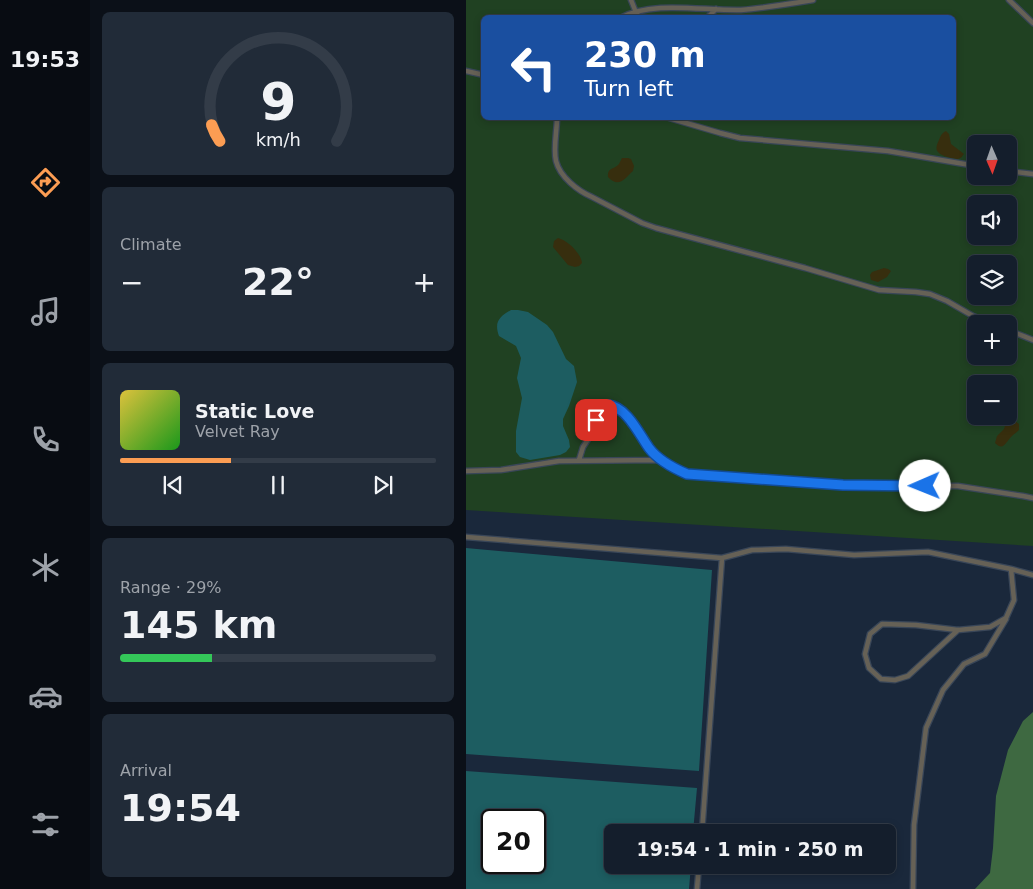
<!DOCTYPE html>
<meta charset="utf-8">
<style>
body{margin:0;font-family:"DejaVu Sans",sans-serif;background:#212b38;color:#f1f3f6;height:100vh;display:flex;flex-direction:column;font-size:19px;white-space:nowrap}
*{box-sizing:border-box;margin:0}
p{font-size:16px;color:#9da2a9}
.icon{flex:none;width:28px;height:28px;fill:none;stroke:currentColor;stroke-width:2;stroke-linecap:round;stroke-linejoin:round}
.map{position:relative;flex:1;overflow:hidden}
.side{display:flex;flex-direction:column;gap:12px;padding:12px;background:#0b1018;width:376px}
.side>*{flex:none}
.guide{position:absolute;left:15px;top:15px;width:475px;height:105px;border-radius:8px;box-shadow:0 2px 8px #0003,0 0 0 1px #333c48;background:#1a4fa0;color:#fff;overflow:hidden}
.needle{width:32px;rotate:178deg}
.tools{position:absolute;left:501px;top:135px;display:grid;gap:10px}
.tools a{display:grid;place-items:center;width:50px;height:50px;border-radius:8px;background:#141e2c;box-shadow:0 2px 8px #0003,0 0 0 1px #333c48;font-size:25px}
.speed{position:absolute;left:15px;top:809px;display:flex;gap:10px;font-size:25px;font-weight:700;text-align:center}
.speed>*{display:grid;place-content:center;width:65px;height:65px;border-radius:50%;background:#141e2c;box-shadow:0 2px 8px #0003,0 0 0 1px #333c48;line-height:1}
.speed .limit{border:2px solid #111;border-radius:8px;background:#fff;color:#111}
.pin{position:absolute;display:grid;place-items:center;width:42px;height:42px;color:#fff;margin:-21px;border-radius:10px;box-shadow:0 2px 8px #0006}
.me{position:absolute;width:55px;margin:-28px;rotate:269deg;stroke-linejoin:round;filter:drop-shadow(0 0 4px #0008)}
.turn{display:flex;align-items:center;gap:18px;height:105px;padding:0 20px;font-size:22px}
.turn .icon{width:65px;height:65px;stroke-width:2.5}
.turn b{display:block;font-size:35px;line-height:42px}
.big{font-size:38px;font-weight:600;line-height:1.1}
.side .card{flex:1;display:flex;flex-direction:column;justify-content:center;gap:8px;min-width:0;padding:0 18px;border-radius:8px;background:#212b38}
.side .dial{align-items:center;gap:0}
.dial svg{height:130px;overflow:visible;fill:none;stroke:#333c48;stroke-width:7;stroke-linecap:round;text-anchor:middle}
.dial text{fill:#f1f3f6;stroke:none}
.song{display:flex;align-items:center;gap:15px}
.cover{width:60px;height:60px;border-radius:8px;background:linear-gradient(135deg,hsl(50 70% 55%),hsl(120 70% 35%))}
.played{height:5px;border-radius:2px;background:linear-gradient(90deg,#fc9d53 35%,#333c48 35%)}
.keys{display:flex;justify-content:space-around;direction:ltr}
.heat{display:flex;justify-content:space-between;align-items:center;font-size:28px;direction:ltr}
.charge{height:8px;border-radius:4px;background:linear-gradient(90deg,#34c759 29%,#333c48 0)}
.trip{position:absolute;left:138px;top:824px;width:292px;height:50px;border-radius:8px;background:#141e2c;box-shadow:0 2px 8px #0003,0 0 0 1px #333c48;font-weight:600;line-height:50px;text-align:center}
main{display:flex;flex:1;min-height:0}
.tabs{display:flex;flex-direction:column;width:90px;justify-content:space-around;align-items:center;background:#080c12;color:#9da2a9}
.tabs .icon{width:35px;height:35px}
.tabs .current{color:#fc9d53}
.tabs b{font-size:22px;color:#f1f3f6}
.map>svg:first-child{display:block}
.green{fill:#204122;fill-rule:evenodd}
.forest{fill:#3e6941}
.sand{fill:#372e0e}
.water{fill:#1d5d61;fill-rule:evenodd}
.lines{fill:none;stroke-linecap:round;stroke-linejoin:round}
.service-casing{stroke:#394658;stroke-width:7}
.service{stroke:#666156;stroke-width:4.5}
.route-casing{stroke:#114b97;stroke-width:12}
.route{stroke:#1a73e8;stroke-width:9}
</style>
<main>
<nav class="tabs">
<b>19:53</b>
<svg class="icon current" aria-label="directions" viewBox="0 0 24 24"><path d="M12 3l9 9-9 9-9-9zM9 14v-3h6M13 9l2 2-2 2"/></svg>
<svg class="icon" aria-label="music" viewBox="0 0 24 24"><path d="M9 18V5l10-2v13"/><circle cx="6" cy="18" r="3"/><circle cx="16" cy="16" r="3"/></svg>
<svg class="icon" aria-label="phone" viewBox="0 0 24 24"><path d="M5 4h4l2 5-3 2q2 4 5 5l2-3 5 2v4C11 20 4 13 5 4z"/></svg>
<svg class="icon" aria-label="climate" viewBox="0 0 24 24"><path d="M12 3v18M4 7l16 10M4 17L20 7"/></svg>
<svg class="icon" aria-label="car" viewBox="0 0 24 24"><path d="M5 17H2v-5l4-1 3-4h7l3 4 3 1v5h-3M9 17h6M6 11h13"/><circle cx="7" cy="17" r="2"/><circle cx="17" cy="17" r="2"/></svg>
<svg class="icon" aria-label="filters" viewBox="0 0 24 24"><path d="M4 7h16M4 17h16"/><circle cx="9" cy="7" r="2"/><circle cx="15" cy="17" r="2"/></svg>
</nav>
<section class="side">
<div class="card dial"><svg viewBox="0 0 100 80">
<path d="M14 69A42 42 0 1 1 86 69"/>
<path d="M14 69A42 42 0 0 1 9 59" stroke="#fc9d53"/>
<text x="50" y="56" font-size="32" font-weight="700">9</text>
<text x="50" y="72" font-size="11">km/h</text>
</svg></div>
<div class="card"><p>Climate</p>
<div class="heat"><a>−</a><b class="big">22°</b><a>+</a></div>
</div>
<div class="card">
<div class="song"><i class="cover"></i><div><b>Static Love</b><p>Velvet Ray</p></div></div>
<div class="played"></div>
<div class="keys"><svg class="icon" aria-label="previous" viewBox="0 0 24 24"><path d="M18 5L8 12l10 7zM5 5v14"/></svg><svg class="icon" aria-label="pause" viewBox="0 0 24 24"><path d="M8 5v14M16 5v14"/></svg><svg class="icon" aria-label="next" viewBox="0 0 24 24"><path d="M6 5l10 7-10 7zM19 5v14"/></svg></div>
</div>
<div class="card"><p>Range · 29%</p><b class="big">145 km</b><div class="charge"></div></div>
<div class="card"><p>Arrival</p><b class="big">19:54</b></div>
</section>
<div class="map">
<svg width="567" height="889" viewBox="0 0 567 889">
<rect width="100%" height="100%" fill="#1a283b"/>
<path class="green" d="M0,0h567v546l-567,-36zM18,18h470v100h-470zM510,144h32v32h-32zM510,204h32v32h-32zM510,264h32v32h-32zM510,324h32v32h-32zM510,384h32v32h-32z"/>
<path class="forest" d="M567,712v177h-58l15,-16 3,-25 3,-52 12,-46 15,-29z"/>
<path class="sand" d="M480,131l3,3 2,10 13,10c-2,2 -2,4 -6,5 -5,0 -17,-3 -20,-7 -3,-3 -1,-8 1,-12 2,-5 3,-7 7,-9z
M156,158h6l3,1 3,7 -1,5c-8,7 -14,18 -25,6 -1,-10 6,-7 11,-13 1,-2 2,-4 3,-6z
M92,238c9,2 23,15 24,25l-3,3 -4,1 -7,-2 -15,-18 1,-6z
M418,268l4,1 3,2 -4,6 -9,5 -7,-2 -1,-5 2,-3z
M546,419l7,5v6c-2,2 -5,4 -7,6 -6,5 -8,16 -17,7l2,-7 7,-7 3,-9z"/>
<path class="water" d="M45,310h7l10,2 19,13 6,7 13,27 8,7 3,16 -8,24 -6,13v7l6,14 1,7 -4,5 -6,3 -30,5 -10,-3 -4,-5v-21l6,-33 -5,-20 4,-20 -5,-12 -17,-10c-5,-14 0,-19 12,-26z
M0,548l246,22 -13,201 -233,-17z
M0,771l231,17 -4,44h-81v33h79l-2,24h-223zM26,820h43v42h-43z"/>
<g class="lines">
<g class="service-casing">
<path id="service" d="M165,0l4,10 4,8
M543,0l24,23
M154,18c33,-18 83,-7 121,-8 24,-2 48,-6 72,-10
M241,18l9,-9
M0,71l18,4
M91,118c0,13 -4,30 -1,43 4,16 22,30 36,36l50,26 14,5 149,40 74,22 37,2 14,2 17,7 26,15 20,8
M203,118l51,15 20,5 148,13 88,15
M542,171l25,3
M542,330l25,10
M113,460l4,-13 8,-12 5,-15 7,-11 5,-4c19,2 30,29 41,43 9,12 24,20 38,26l173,12h98l65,10 10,2
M0,471l35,-1 58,-9 102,-1
M0,537l256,21 -20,274
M256,558l30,-8 34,-1 68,6 74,-3 83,17 22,6
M492,630l-50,46 -13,4 -14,-1 -12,-11 -4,-14 5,-20 12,-10 34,1 42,5 32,-3 16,-9 8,-18 -3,-31
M231,889l2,-24
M447,889l1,-64 12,-97 17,-38 21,-26 21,-10 21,-35"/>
</g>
<use href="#service" class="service"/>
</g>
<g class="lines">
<g class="route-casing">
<path id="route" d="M130,420l7,-11 5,-4c19,2 31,29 41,43 9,12 24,20 38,26l156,11 82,1"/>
</g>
<use href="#route" class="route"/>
</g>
</svg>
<div class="tools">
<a><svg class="needle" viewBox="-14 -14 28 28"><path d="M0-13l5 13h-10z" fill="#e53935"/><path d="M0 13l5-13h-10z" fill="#9da2a9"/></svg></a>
<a><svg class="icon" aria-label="sound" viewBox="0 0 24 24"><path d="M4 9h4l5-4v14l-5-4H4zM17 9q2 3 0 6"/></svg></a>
<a><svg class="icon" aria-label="layers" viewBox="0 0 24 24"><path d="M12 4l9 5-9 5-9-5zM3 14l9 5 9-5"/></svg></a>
<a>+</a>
<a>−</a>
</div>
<div class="speed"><div class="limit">20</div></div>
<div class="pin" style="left:130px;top:420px;background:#d93025"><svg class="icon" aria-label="arrive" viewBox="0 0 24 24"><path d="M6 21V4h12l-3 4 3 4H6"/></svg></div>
<svg class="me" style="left:459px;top:486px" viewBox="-20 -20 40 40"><circle r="19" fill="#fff"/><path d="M0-13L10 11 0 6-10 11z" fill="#1a73e8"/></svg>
<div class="trip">19:54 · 1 min · 250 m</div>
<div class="guide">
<div class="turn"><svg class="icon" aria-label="left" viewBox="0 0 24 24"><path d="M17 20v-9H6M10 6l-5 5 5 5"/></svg><div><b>230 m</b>Turn left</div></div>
</div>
</div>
</main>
